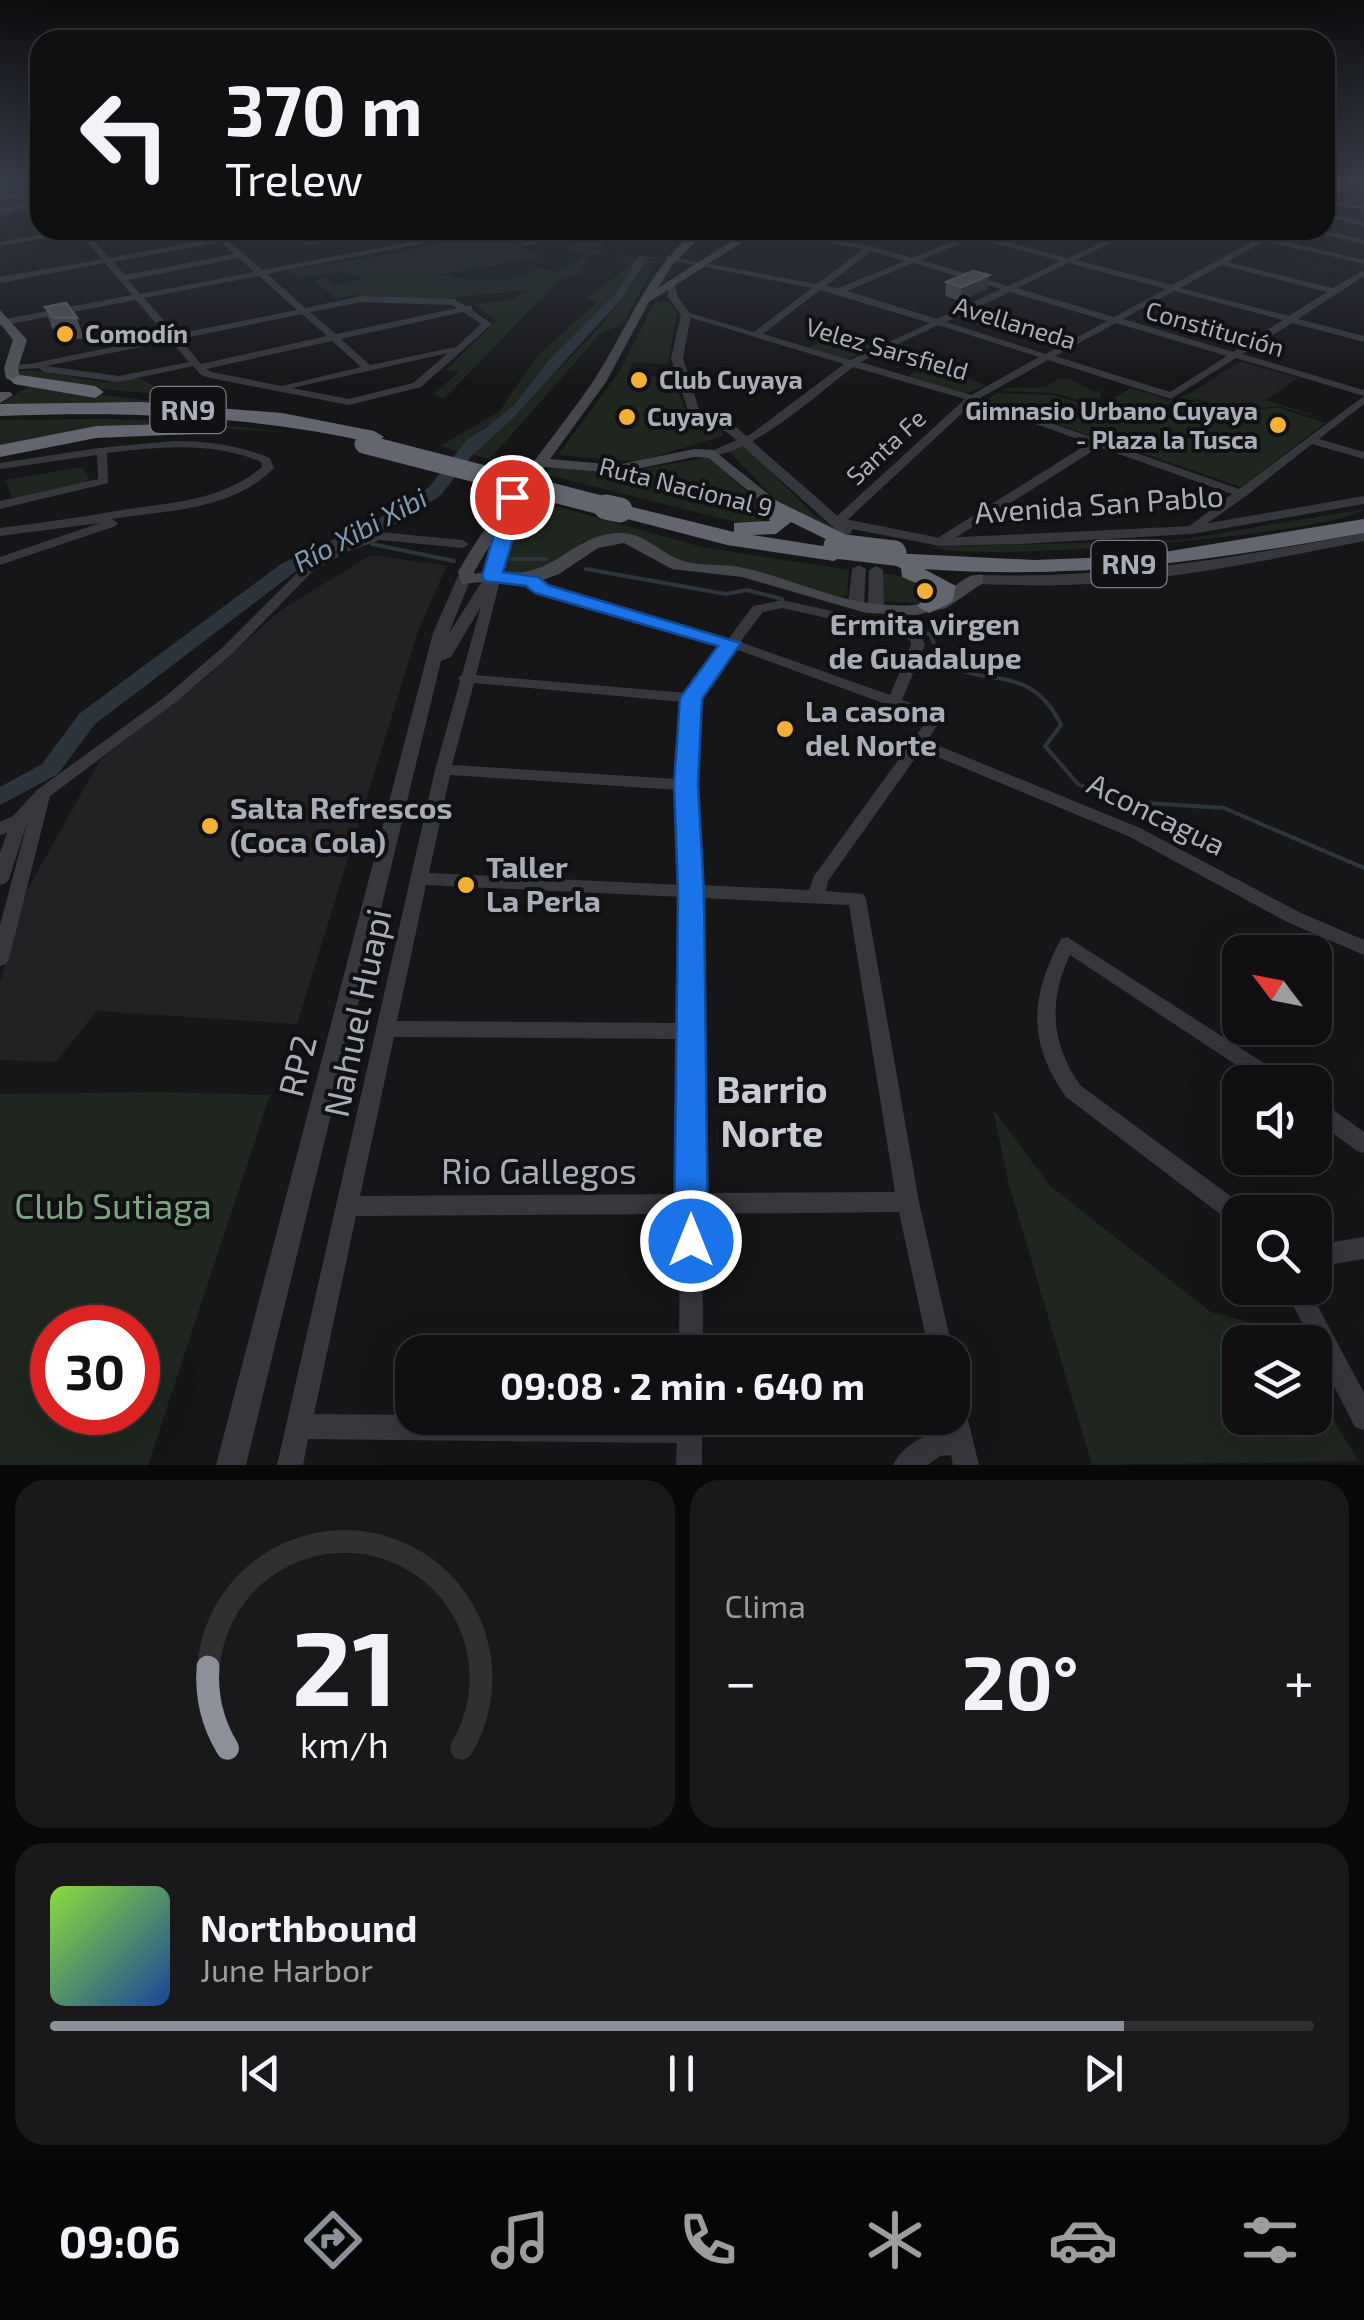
<!DOCTYPE html>
<html lang="es">
<meta charset="utf-8">
<style>
body{margin:0;font-family:"Exo 2",sans-serif;background:#19191b;color:#f1f3f6;height:100vh;display:flex;flex-direction:column;font-size:38px;white-space:nowrap}
*{box-sizing:border-box;margin:0}
p{font-size:32px;color:#9c9d9f}
.icon{flex:none;width:55px;height:55px;fill:none;stroke:currentColor;stroke-width:2;stroke-linecap:round;stroke-linejoin:round}
.map{position:relative;height:1465px;overflow:hidden}
.details{display:flex;flex-direction:column;gap:15px;padding:15px;background:#09090a;flex:1}
.details>*{flex:none}
.guide{position:absolute;left:30px;top:30px;width:1305px;height:210px;border-radius:30px;box-shadow:0 10px 40px #0002,0 0 0 2px #303032;background:#101012;color:#f1f3f6;overflow:hidden}
.needle{width:65px;rotate:302deg}
.buttons{position:absolute;left:1222px;top:935px;display:grid;gap:20px}
.buttons a{display:grid;place-items:center;width:110px;height:110px;border-radius:20px;background:#101012;box-shadow:0 10px 40px #0002,0 0 0 2px #303032;font-size:50px}
.speed{position:absolute;left:30px;top:1305px;display:flex;gap:20px;font-size:50px;font-weight:700;text-align:center}
.speed>*{display:grid;place-content:center;width:130px;height:130px;border-radius:50%;background:#101012;box-shadow:0 10px 40px #0002,0 0 0 2px #303032;line-height:1}
.speed .limit{border:15px solid #d22;background:#fff;color:#111}
.pin{position:absolute;display:grid;place-items:center;width:85px;height:85px;color:#fff;margin:-42px;border:5px solid #fff;border-radius:50%;box-shadow:0 2px 10px #0007}
.me{position:absolute;width:110px;margin:-55px;rotate:0deg;stroke-linejoin:round;filter:drop-shadow(0 0 8px #0008)}
.turn{display:flex;align-items:center;gap:35px;height:210px;padding:0 30px;font-size:45px}
.turn .icon{width:130px;height:130px;stroke-width:2.5}
.turn b{display:block;font-size:70px;line-height:85px}
.big{font-size:75px;font-weight:700;line-height:1.1}
.details .widget{flex:1;display:flex;flex-direction:column;justify-content:center;gap:15px;min-width:0;padding:0 35px;border-radius:30px;background:#19191b}
.details .dial{align-items:center;gap:0}
.dial svg{height:260px;overflow:visible;fill:none;stroke:#303032;stroke-width:7;stroke-linecap:round;text-anchor:middle}
.dial text{fill:#f1f3f6;stroke:none}
.song{display:flex;align-items:center;gap:30px}
.cover{width:120px;height:120px;border-radius:15px;background:linear-gradient(135deg,hsl(90 70% 55%),hsl(220 70% 35%))}
.played{height:10px;border-radius:5px;background:linear-gradient(90deg,#8c9099 85%,#303032 85%)}
.keys{display:flex;justify-content:space-around;direction:ltr}
.heat{display:flex;justify-content:space-between;align-items:center;font-size:55px;direction:ltr}
.details .tiles{flex:1;display:grid;gap:15px;grid-template-columns:1fr 1fr}
.widget:last-child{grid-column:span 2}
.trip{position:absolute;left:395px;top:1335px;width:575px;height:100px;border-radius:30px;background:#101012;box-shadow:0 10px 40px #0002,0 0 0 2px #303032;font-weight:700;line-height:100px;text-align:center}
.tab-bar{display:flex;height:160px;justify-content:space-around;align-items:center;background:#060607;color:#9c9d9f}
.tab-bar .icon{width:70px;height:70px}
.tab-bar .selected{color:#8c9099}
.tab-bar b{font-size:45px;color:#f1f3f6}
.map>svg:first-child{display:block}
.built{fill:#222225}
.green{fill:#1e261f;fill-rule:evenodd}
.water{fill:#2c353c}
.lines{fill:none;stroke-linecap:round;stroke-linejoin:round}
.stream{stroke:#2c353c;stroke-width:4}
.river{fill:#2c353c;fill-rule:evenodd}
.minor{fill:#37383d;fill-rule:evenodd}
.tertiary{fill:#37383d;fill-rule:evenodd}
.secondary{fill:#45474d;fill-rule:evenodd}
.primary{fill:#53555c;fill-rule:evenodd}
.motorway{fill:#63666e;fill-rule:evenodd}
.motorway-bridge-far1{stroke:#63666e;stroke-width:19}
.motorway-bridge{stroke:#63666e;stroke-width:25}
.wall{fill:#47494d}
.shaded-wall{fill:#2f3033}
.building{fill:#525359;stroke:#5f6168;stroke-width:2.5}
.route{fill:#1a73e8;stroke:#114b97;stroke-width:2.5}
.poi-dot{fill:#f2b134;stroke:#111113;stroke-width:4}
.labels{text-anchor:middle;stroke-width:8;stroke-linejoin:round;paint-order:stroke}
.far-street-label{font-size:25px;fill:#a8adb8;stroke:#111113}
.far-poi-label{font-size:25px;font-weight:bold;fill:#a8adb8;stroke:#111113;text-anchor:start}
.shield{fill:#111113;stroke:#7b7e86;stroke-width:2.5}
.shield-label{font-size:28px;font-weight:bold;fill:#a8adb8}
.far-water-label{font-size:28px;font-style:italic;fill:#7f9bb3;stroke:#111113}
.street-label{font-size:30px;fill:#a8adb8;stroke:#111113}
.poi-label{font-size:30px;font-weight:bold;fill:#a8adb8;stroke:#111113;text-anchor:start}
.near-street-label{font-size:35px;fill:#a8adb8;stroke:#111113}
.near-park-label{font-size:35px;fill:#7fa381;stroke:#111113}
.near-neighbourhood-label{font-size:38px;font-weight:bold;fill:#c9ccd4;stroke:#111113}
</style>
<div class="map">
<svg width="1364" height="1465" viewBox="0 0 1364 1465">
<rect width="100%" height="100%" fill="#161618"/>
<path class="built" d="M1239,362h4l55,16 -44,31 -60,-18z
M371,555l76,11 -28,62 -122,396 -200,-13 -41,51 -56,-2v-77l26,-91 74,-132 103,-80 78,-70z"/>
<path class="green" d="M492,230l48,27 -102,18c32,3 71,13 99,-7l21,4 28,-17 -18,-7c23,-14 35,-18 63,-18l-8,7 -12,-6 -8,2 7,5 -13,10 5,3 -3,3 -9,1 -11,19 -19,5 -116,120 -11,-5 26,-22 -13,-2 50,-49 -22,-17 37,-4 22,-11 -110,12 -68,-6 -18,4 -24,-19 14,-2 6,8 30,-8 -23,-7 -40,8 -11,-9 106,-17z
M622,255l17,4 -22,33 -70,70 -33,43 -57,46 -17,-5 59,-34 37,-55 62,-56 -13,-2 42,-31z
M649,257h10l-36,67 -22,9 -111,126 -17,-4c49,-54 147,-135 176,-198z
M655,301l13,1 9,10 -9,52 -35,-1 -5,9c36,7 47,3 59,41l35,18 1,5 -87,26 -78,-7 61,-83z
M834,333l41,14 -28,12 -39,-11z
M918,355l50,14 -3,8 21,9 -21,8 -57,-18 19,-11z
M30,370l74,12 36,-4 16,9 24,3 27,-4 2,5 -10,7 -141,-13 -40,-9v-4z
M1057,379h12l27,13 4,-2v13l14,1v-6l17,-10 42,13 21,-10 60,18 12,-9 63,20 -52,-14 -38,4 -44,-11 -72,14 -69,-20 -53,-2c19,-9 41,4 56,-12z
M29,386l147,18h-176z
M997,393l56,2 71,20 33,-2 40,-12 41,11 39,-5 48,16 -84,64 -254,-87z
M107,419l91,3 95,11 -116,-8 -177,23v-28z
M738,446l8,1 70,70 37,21 -76,-37 -48,-49z
M709,457l56,51 5,12 -26,4 -204,-51 13,-5 72,4z
M83,467l6,12 -4,3 -73,16 -6,-18z
M520,496l182,51 147,23 -2,25 -7,2 -166,-38 -27,-19 -26,-7 -37,8 -41,32h-33l-5,-4z
M1364,509c-26,25 -388,55 -431,38l247,-7z
M881,573l56,9 -13,22 -42,-3z
M161,1092l109,3 -122,370h-148v-371zM52,1328h86v84h-86z
M993,1109l57,77 161,126 71,19 6,11h-48v76h75v-30l43,73 -266,4 -84,-284z"/>
<path class="water" d="M639,256l10,1 -25,39 -110,121 -41,38 -16,-4 57,-46 33,-43 70,-70z"/>
<g class="lines">
<path class="stream" d="M372,544l82,17
M511,559h35
M586,569l140,25 21,-4 35,9
M883,622l47,12c27,73 94,12 131,91l-16,21 33,38 37,17 109,7 140,60"/>
<path class="river" d="M482,430l14,3 -17,13 -38,49 -39,26 -107,51 -200,152 -37,50 -58,31v-18l42,-23 37,-50 202,-150 109,-51 39,-26 38,-47z"/>
<path class="minor" d="M1339,180h7l-10,21 28,5v4l-35,-6z
M40,191v4l-40,5v-4z
M40,202v4l-40,7v-4z
M1325,213l39,9v4l-39,-9z
M64,230h21l24,28 108,-20 -9,-8h9l8,7 39,-7h17l-52,11 33,29 212,-40h16l-223,44 38,34 56,-12 93,3 12,7h6v4l20,14 -71,63 -72,18 -139,-27 -9,-3 -8,-9 -74,16 -76,-10 -4,-4 -31,2 -2,-2 5,-3 18,-1 138,-28 -31,-36 -136,26v-6l132,-25 -27,-32 -105,20v-6l102,-18 -23,-27 -79,14v-4zM221,242l13,12 -109,21 -12,-13zM239,258l15,14 -114,22 -12,-14zM259,276l38,34 -121,24 -32,-36zM361,302l91,3 5,3 -121,26 -26,-22zM463,312l18,12 -25,23 -86,18 -29,-26zM302,314l25,22 -126,28 -21,-25zM171,341l18,21 -70,14 -73,-10zM332,341l29,26 -79,19 -70,-14 -6,-3zM448,353l-35,30 -64,16 -57,-11z
M581,230h15l-72,16 -4,-2z
M759,230h18l93,16 42,12 54,-22 -17,-6h13l106,28 60,-28h10l-62,30 96,25 85,-46 -35,-9h14l27,6 11,-6h10l-13,8 93,22v4l-99,-23 -38,21 106,26 31,-18v6l-66,43 66,17v6l-72,-19 -50,31 122,36v14l-45,35 45,13v7l-52,-15 -66,52 -54,38 -6,-4 2,-3 44,-33 -133,-47 -155,98h-8v-6l153,-96 -115,-41 -132,123h-8v-6l131,-120 -112,-32c-33,25 -103,89 -144,89v-4l42,-18 93,-70 -162,-49 4,-3 68,20 58,-44 -142,-28 -4,-2 1,-2 150,28 46,-35zM974,238l87,23 -53,25 -87,-26zM871,251l34,10 -67,27 -12,-2zM913,263l88,26 -64,30 -90,-28zM1069,263l97,26 -52,28 -97,-29zM1221,265l106,27 -38,24 -109,-28zM820,290l110,33 -80,37 -87,-26zM1174,291l109,29 -50,32 -110,-33zM1010,292l97,29 -61,33 -100,-32zM1116,323l111,33 -57,36 -115,-36zM938,325l101,32 -68,38 -111,-33zM1236,358l128,38 -125,93 -259,-91 68,-38 123,39z
M1305,230h15l44,10v4z
M350,233l3,4 -45,8 -4,-2z
M173,441c35,0 65,4 97,17l4,10c-42,43 -106,42 -162,51l6,4 -2,3 -116,39v-8l100,-34 -100,13v-8c39,-5 77,-10 116,-17 52,-9 103,-8 146,-44l-1,-5c-50,-21 -101,-15 -154,-9l1,30 -108,26v-8l98,-22 -1,-24 -97,14v-6l99,-15z
M379,532l84,8 6,4 -6,4 -83,-8 -34,12 -34,20 -79,81 -57,49 -126,94 -41,163 -3,5 -6,2v-41l28,-105 -19,59 -3,4 -6,2v-32l7,-20 -7,2v-13l13,-6 24,-26 129,-94 57,-49 81,-81 34,-20z
M495,573l6,4 -25,98 211,18 36,-48 -186,-53 -12,-11 6,-4 16,9 182,52 24,-32 29,-6 122,27 17,8 4,10 -23,55 34,12 3,11 -12,18 213,87 161,85 63,27v15l-75,-32 -161,-87 -207,-86 -93,131 -2,10 37,3 3,5 53,303 34,150 -1,1 -23,-1 -30,-140 -197,2 1,138h-24l1,-138 -324,2 -42,198 98,1v3h290v47h-26l1,-22 -369,-4 -5,26h-26l158,-695 25,-89 -2,-3 4,-3 27,-98zM782,608l113,25 15,7 1,5 -21,50 -150,-53 23,-30zM735,649l189,69 1,5 -111,153 -5,14 -110,-5 -5,-100 4,-87zM474,683l210,19 -6,77 -226,-14zM450,775l228,15 4,95 -253,-12zM426,885l256,12 -1,126 -284,-2zM700,898l149,7 46,287 -193,1zM394,1037l287,2 -1,155 -320,2z
M1067,937l217,139 3,6h-25l-192,-127c-22,46 -19,89 10,130l168,124 1,3h-9v14l-8,-3 -166,-126c-39,-55 -36,-100 -5,-158z
M1315,1099l7,3 42,30v21l-7,-2 -42,-31z
M1364,1237v22l-49,8v-22z
M1284,1288h24l56,105v37l-9,-3 -40,-78v-7h-3z
M952,1392l9,3 3,9 15,61h-26l-2,-10 -11,1 -12,9h-35c8,-18 34,-33 52,-35l-2,-12h9z"/>
<path class="tertiary" d="M668,281h6l4,16 13,18 -8,43 16,51 37,18 104,91 100,20 252,-12 172,-30v8l-172,30 -171,10 -81,2 -88,-17 -1,5h-10l-113,-101 -40,-22 -17,-53 10,-43 -13,-18z
M1364,533v8c-115,23 -233,48 -350,44 -14,-1 -33,2 -44,-6l7,-4c132,4 258,-17 387,-42z
M859,565l7,4 -2,35 -8,5 -8,-5 4,-35z
M876,566l7,4 1,37 -8,5 -8,-5 1,-37z
M465,572l7,4 -24,59 38,-60h10l2,3 -47,79 -10,4 -195,804h-30l217,-832 25,-57z"/>
<path class="secondary" d="M696,230h11l-34,34 -15,24 91,-58h12l-112,72 -43,80 -56,77 67,6 77,-16 19,1 72,57 -2,3h-12l-62,-52 -15,-1 -77,16 -73,-6 -24,32 -1,17 -17,56c55,7 70,-40 120,-39 25,1 39,21 61,28 20,6 41,2 61,7 42,9 82,29 125,35 22,3 48,5 68,-4 17,-8 26,-27 46,-24v8l-37,25 -30,7 -50,-2 -124,-36 -70,-8 -48,-26 -26,5 -39,26 -16,6 -26,4 -25,-3 -30,3 -4,-12c39,-69 89,-124 134,-189 35,-52 54,-112 104,-153zM498,531l-13,41 -10,2 -1,-2z"/>
<path class="primary" d="M0,310l27,30 -9,28 2,10 -7,4 -7,-4 -2,-10 9,-28 -13,-17z
M0,392h10l3,3 -13,8z"/>
<path class="motorway" d="M20,375l75,11 9,6 -9,6 -81,-14 -3,-4z
M141,402l141,11 92,18 10,6 -10,6c-124,-28 -247,-32 -374,-27v-12z
M209,423l10,6 -3,4 -120,5 -96,19v-12l96,-19z
M777,501l82,40 -3,5h-16l-49,-24 -15,12 -24,1 90,14 3,5 -11,7 -107,-16 -115,-30 -3,-5 11,-6 114,28v-9l36,-2 -4,-14z
M1364,519v14c-156,28 -280,47 -440,36l32,17 -4,16 -23,11 -12,-7 15,-16 -30,-13 -1,-9 -20,-8 11,-7 142,7 106,-4z"/>
<path class="motorway-bridge-far1" d="M364,444l252,65"/>
<path class="motorway-bridge" d="M606,507l14,3
M836,546l58,7"/>
</g>
<path class="wall" d="M989,275l-2,14 -27,12 -15,-5 1,-14z
M45,307l32,11 7,21h-23l-9,-11z"/>
<path class="shaded-wall" d="M0,180h12l1,3 -13,1z
M16,180h24v1l-23,4z
M989,275l-2,14 -27,12 2,-14z"/>
<path class="building" d="M973,271l16,4 -27,12 -16,-5z
M66,303l11,15h-23l-9,-11z"/>
<linearGradient id="sky" x2="0" y2="1"><stop stop-color="#0c0c0d"/><stop offset="0.47" stop-color="#363c48"/><stop offset="1" stop-color="#363c48" stop-opacity="0"/></linearGradient>
<rect width="1364" height="385" fill="url(#sky)"/>
<path class="route" d="M506,493l15,4 -1,19 -17,56 35,5 10,8 193,58 -39,56 -4,85 6,109 4,348 -5,11 -12,5 -12,-5 -5,-11 4,-348 -4,-109 6,-86 38,-52 -183,-53 -9,-7 -41,-5 -3,-5z"/>
<g class="poi-dot">
<circle cx="65" cy="334" r="10"/>
<circle cx="639" cy="380" r="10"/>
<circle cx="627" cy="417" r="10"/>
<circle cx="1278" cy="425" r="10"/>
<circle cx="925" cy="591" r="10"/>
<circle cx="785" cy="729" r="10"/>
<circle cx="210" cy="826" r="10"/>
<circle cx="466" cy="885" r="10"/>
</g>
<g class="labels">
<g class="far-street-label">
<text transform="translate(1015 323) rotate(17)" y="9">Avellaneda</text>
<text transform="translate(1215 329) rotate(16)" y="9">Constitución</text>
<text transform="translate(887 349) rotate(16)" y="9">Velez Sarsfield</text>
<text transform="translate(886 447) rotate(-43)" y="9">Santa Fe</text>
<text transform="translate(686 487) rotate(14)" y="9">Ruta Nacional 9</text>
</g>
<g class="far-poi-label">
<text x="85" y="343">Comodín</text>
<text x="659" y="389">Club Cuyaya</text>
<text x="1258" y="420" text-anchor="end">Gimnasio Urbano Cuyaya<tspan x="1258" dy="29">- Plaza la Tusca</tspan></text>
<text x="647" y="426">Cuyaya</text>
</g>
<g class="shield">
<rect x="150.5" y="387" width="75" height="46" rx="8"/>
<rect x="1091.5" y="541" width="75" height="46" rx="8"/>
</g>
<g class="shield-label">
<text x="188" y="420">RN9</text>
<text x="1129" y="574">RN9</text>
</g>
<g class="far-water-label">
<text transform="translate(360 530) rotate(-28)" y="10">Río Xibi Xibi</text>
</g>
<g class="street-label">
<text transform="translate(1099 505) rotate(-4)" y="10">Avenida San Pablo</text>
<text transform="translate(1156 815) rotate(26)" y="10">Aconcagua</text>
</g>
<g class="poi-label">
<text x="925" y="635" text-anchor="middle">Ermita virgen<tspan x="925" dy="34">de Guadalupe</tspan></text>
<text x="805" y="722">La casona<tspan x="805" dy="34">del Norte</tspan></text>
<text x="230" y="819">Salta Refrescos<tspan x="230" dy="34">(Coca Cola)</tspan></text>
<text x="486" y="878">Taller<tspan x="486" dy="34">La Perla</tspan></text>
</g>
<g class="near-street-label">
<text transform="translate(358 1013) rotate(-78)" y="12">Nahuel Huapi</text>
<text transform="translate(298 1066) rotate(-76)" y="12">RP2</text>
<text x="539" y="1184">Rio Gallegos</text>
</g>
<g class="near-park-label">
<text x="113" y="1219">Club Sutiaga</text>
</g>
<g class="near-neighbourhood-label">
<text x="772" y="1103">Barrio<tspan x="772" dy="44">Norte</tspan></text>
</g>
</g>
</svg>
<div class="buttons">
<a><svg class="needle" viewBox="-14 -14 28 28"><path d="M0-13l5 13h-10z" fill="#e53935"/><path d="M0 13l5-13h-10z" fill="#9c9d9f"/></svg></a>
<a><svg class="icon" aria-label="sound" viewBox="0 0 24 24"><path d="M4 9h4l5-4v14l-5-4H4zM17 9q2 3 0 6"/></svg></a>
<a><svg class="icon" aria-label="search" viewBox="0 0 24 24"><circle cx="10" cy="10" r="6"/><path d="M15 15l6 6"/></svg></a>
<a><svg class="icon" aria-label="layers" viewBox="0 0 24 24"><path d="M12 4l9 5-9 5-9-5zM3 14l9 5 9-5"/></svg></a>
</div>
<div class="speed"><div class="limit">30</div></div>
<div class="pin" style="left:512px;top:497px;background:#d93025"><svg class="icon" aria-label="arrive" viewBox="0 0 24 24"><path d="M6 21V4h12l-3 4 3 4H6"/></svg></div>
<svg class="me" style="left:691px;top:1241px" viewBox="-20 -20 40 40"><circle r="17" fill="#1a73e8" stroke="#fff" stroke-width="3"/><path d="M0-11L8 9 0 5-8 9z" fill="#fff"/></svg>
<div class="trip">09:08 · 2 min · 640 m</div>
<div class="guide">
<div class="turn"><svg class="icon" aria-label="left" viewBox="0 0 24 24"><path d="M17 20v-9H6M10 6l-5 5 5 5"/></svg><div><b>370 m</b>Trelew</div></div>
</div>
</div>
<section class="details">
<div class="tiles">
<div class="widget dial"><svg viewBox="0 0 100 80">
<path d="M14 69A42 42 0 1 1 86 69"/>
<path d="M14 69A42 42 0 0 1 8 44" stroke="#8c9099"/>
<text x="50" y="56" font-size="32" font-weight="700">21</text>
<text x="50" y="72" font-size="11">km/h</text>
</svg></div>
<div class="widget"><p>Clima</p>
<div class="heat"><a>−</a><b class="big">20°</b><a>+</a></div>
</div>
<div class="widget">
<div class="song"><i class="cover"></i><div><b>Northbound</b><p>June Harbor</p></div></div>
<div class="played"></div>
<div class="keys"><svg class="icon" aria-label="previous" viewBox="0 0 24 24"><path d="M18 5L8 12l10 7zM5 5v14"/></svg><svg class="icon" aria-label="pause" viewBox="0 0 24 24"><path d="M8 5v14M16 5v14"/></svg><svg class="icon" aria-label="next" viewBox="0 0 24 24"><path d="M6 5l10 7-10 7zM19 5v14"/></svg></div>
</div>
</div>
</section>
<nav class="tab-bar">
<b>09:06</b>
<svg class="icon selected" aria-label="directions" viewBox="0 0 24 24"><path d="M12 3l9 9-9 9-9-9zM9 14v-3h6M13 9l2 2-2 2"/></svg>
<svg class="icon" aria-label="music" viewBox="0 0 24 24"><path d="M9 18V5l10-2v13"/><circle cx="6" cy="18" r="3"/><circle cx="16" cy="16" r="3"/></svg>
<svg class="icon" aria-label="phone" viewBox="0 0 24 24"><path d="M5 4h4l2 5-3 2q2 4 5 5l2-3 5 2v4C11 20 4 13 5 4z"/></svg>
<svg class="icon" aria-label="climate" viewBox="0 0 24 24"><path d="M12 3v18M4 7l16 10M4 17L20 7"/></svg>
<svg class="icon" aria-label="car" viewBox="0 0 24 24"><path d="M5 17H2v-5l4-1 3-4h7l3 4 3 1v5h-3M9 17h6M6 11h13"/><circle cx="7" cy="17" r="2"/><circle cx="17" cy="17" r="2"/></svg>
<svg class="icon" aria-label="filters" viewBox="0 0 24 24"><path d="M4 7h16M4 17h16"/><circle cx="9" cy="7" r="2"/><circle cx="15" cy="17" r="2"/></svg>
</nav>
